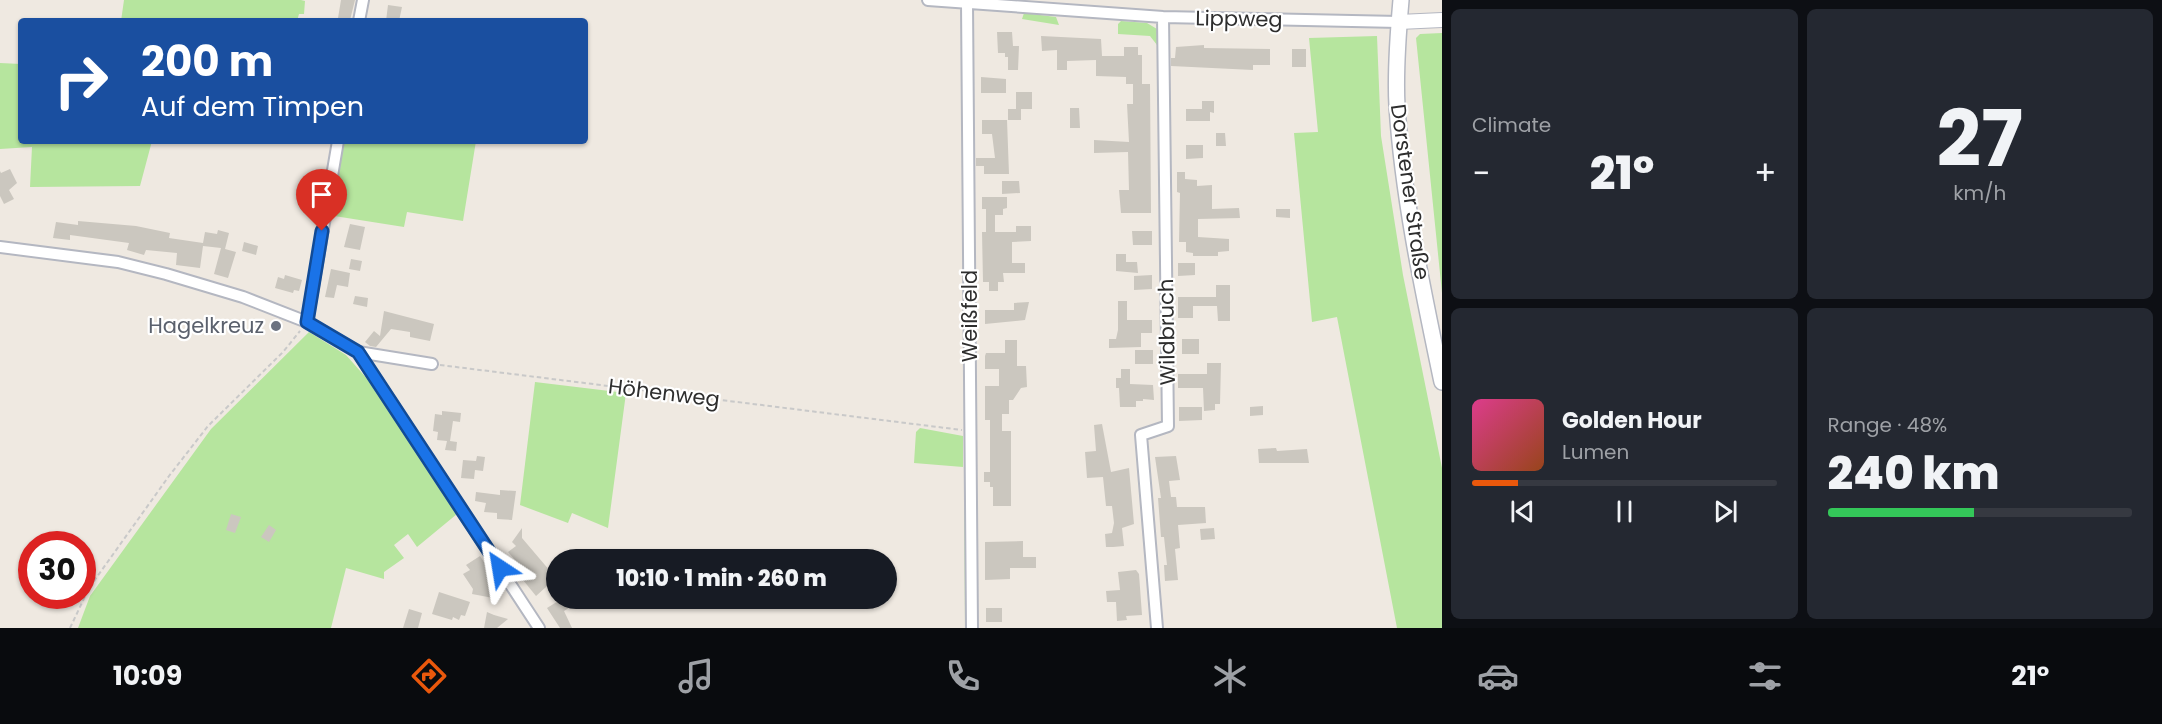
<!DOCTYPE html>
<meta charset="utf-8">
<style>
body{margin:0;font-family:Poppins,sans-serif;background:#242831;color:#f1f3f6;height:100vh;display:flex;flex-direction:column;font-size:22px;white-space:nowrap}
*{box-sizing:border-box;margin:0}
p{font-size:20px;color:#9ea1a6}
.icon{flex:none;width:33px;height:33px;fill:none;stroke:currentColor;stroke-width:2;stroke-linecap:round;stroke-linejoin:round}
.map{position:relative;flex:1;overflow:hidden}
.details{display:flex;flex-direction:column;gap:9px;padding:9px;background:#0d0f14;width:720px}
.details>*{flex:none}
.guide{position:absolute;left:18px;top:18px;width:570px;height:126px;border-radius:6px;box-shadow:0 2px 4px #0004;background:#1a4fa0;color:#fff;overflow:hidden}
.speed{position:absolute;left:18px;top:531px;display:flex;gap:12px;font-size:30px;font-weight:700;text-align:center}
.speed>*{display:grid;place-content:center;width:78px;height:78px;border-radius:50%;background:#171b24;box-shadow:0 2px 4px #0004;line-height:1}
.speed .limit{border:9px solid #d22;background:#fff;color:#111}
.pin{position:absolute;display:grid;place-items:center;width:51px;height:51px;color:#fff;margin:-62px -26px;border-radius:50% 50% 50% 0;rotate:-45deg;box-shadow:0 0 6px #0007}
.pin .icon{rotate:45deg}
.me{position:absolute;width:66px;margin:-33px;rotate:327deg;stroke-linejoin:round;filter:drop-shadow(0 0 4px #0008)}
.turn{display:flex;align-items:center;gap:21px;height:126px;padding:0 24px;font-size:27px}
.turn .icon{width:78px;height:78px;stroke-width:2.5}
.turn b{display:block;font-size:42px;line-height:51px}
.big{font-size:45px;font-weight:800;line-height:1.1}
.details .tile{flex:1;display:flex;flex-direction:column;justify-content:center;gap:9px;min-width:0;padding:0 21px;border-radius:9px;background:#242831}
.details .dial{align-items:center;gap:0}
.dial b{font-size:78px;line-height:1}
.song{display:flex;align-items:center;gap:18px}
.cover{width:72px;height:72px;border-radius:9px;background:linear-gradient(135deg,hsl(330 70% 55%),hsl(20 70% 35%))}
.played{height:6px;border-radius:3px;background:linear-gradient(90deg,#ea580c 15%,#363941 15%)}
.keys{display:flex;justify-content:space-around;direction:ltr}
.heat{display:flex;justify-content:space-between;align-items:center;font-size:33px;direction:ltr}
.charge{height:9px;border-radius:4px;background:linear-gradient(90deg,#34c759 48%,#363941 0)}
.details .tiles{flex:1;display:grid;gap:9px;grid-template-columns:repeat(2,1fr)}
.trip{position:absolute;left:546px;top:549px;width:351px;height:60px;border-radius:30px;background:#171b24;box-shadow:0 2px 4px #0004;font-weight:800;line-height:60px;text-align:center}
.dock{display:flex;height:96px;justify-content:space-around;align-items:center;background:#090b0e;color:#9ea1a6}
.dock .icon{width:42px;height:42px}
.dock .active{color:#ea580c}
.dock b{font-size:27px;color:#f1f3f6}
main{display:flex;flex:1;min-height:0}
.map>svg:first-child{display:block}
.green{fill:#b6e59e}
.building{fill:#cbc7bf}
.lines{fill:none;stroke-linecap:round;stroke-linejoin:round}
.minor-casing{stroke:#b4b7c1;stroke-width:14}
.tertiary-casing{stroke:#b4b7c1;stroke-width:16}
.secondary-casing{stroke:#b4b7c1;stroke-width:18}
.path{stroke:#c9c9c9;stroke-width:2;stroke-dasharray:4.5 3;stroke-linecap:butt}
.minor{stroke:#fff;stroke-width:10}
.tertiary{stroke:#fff;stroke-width:14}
.secondary{stroke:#fff;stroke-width:15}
.route-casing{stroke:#114b97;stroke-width:15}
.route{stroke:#1a73e8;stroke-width:10}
.worship-dot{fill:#6b7280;stroke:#fff;stroke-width:2}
.labels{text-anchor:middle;stroke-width:4.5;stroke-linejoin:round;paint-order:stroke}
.street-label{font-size:21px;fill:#2e2e2e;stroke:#fff}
.worship-label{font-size:21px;fill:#5b616d;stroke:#fff;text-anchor:end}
</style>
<main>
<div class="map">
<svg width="1442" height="628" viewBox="0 0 1442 628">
<rect width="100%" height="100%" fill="#efe9e1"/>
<path class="green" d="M124,0h177l4,1 -1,13h-5l-2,7h-176z
M1024,13l32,4 3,8 -37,-6z
M1121,21l26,2 10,6v16l-7,-9 -32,-2v-10z
M1442,33v260l-26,-255 4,-4z
M1377,36l4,100 22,139 39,193v160h-45l-60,-311 -25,5 -18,-189 24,-1 -9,-94z
M0,63l21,1v77h131l-12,45 -110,1 2,-40 -32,2z
M342,141h134l-13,80 -56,-9 -3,15 -76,-12z
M309,332l37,23 23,26 88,133 -40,33 -9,-13 -14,11 10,13 -20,14v7l-38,-11 -15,60h-253l12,-32 121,-167z
M535,382l91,11 -18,135 -36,-15 -4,10 -48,-18z
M920,428l43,8v31l-49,-4 2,-31z
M964,467h3l1,161h-3z"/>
<path class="building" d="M341,0h14l-5,20 -12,-2z
M388,5l14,2 -3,14h-13z
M997,32h15l1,14h6l-1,24h-10v-13h-3v-4h-7z
M1041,36l60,3 1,17h22v-9h14v8h4v29h8l1,129h-30l-2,-23h10l-1,-38 -34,1v-13l35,2 -2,-38h6v-20h-7v-7l-30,-1v-16l-29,1v9h-10v-20l-15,1z
M1204,45v3l66,1v16h-17v5l-82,-4v-8h4l1,-11z
M1292,49h14v18h-14z
M981,77l25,2v14h-25z
M1016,92h16v17h-11v11h-13v-11h8z
M1202,101h12v12l-4,-1v9h-24v-12h16z
M1070,108h9l1,20h-10z
M982,120h25l2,54h-25v-8h-8v-8h19l-3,-24h-10z
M1216,133h9l1,13h-10z
M1186,145h17v13l-17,1z
M10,169l7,14 -8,7 5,9 -10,5 -4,-8v-25l1,2z
M1177,172h8v7l12,1v6l15,-1v24l27,-1 1,10 -42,1v18l31,2v12l-11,1v4h-25v-3l-7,-1v-10h-7l1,-49 -3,-1z
M1002,181h17l1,12 -18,1z
M982,197h25v11l-4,1v6h-8v17h21v-6h15v15l-19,1v21h13v10h-22l1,9h-6v9h-9v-9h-6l-1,-50h4v-23h-4z
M1276,209h14v9l-14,-1z
M78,221l58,5 34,7 -1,5 34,5 2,-11 12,2 1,-4 11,3 -4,16 11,3 -8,26 -14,-4 7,-26 -18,-2 -3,22 -24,-3 1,-12 -31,-3 -2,5 -17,-5 2,-7 -59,-8v5l-17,-2 3,-16 22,3z
M350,224l15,3 -5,23 -16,-3z
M1132,231h20v14h-19z
M244,242l14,4 -2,9 -14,-4z
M1116,254h10v8h11l1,11 -22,-2z
M351,259l11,2 -2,10 -11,-2z
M1178,263h17v12l-17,1z
M331,269l19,4 -2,14 -11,-2 -3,13 -9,-1z
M285,275l17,5 -3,11 -5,-1 -1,3 -18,-5 3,-11 6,2z
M1152,275v14l-18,1v-14z
M1216,285h14v36h-12l-1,-15h-24v12h-15v-21h38z
M355,296l13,2 -1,9 -14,-3z
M1118,301h9v19h25v13h-11v14l-32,1v-9h7l2,-9z
M1029,302l-4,18 -40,4v-14h29v-7z
M384,311l50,13 -4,17 -20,-4v-5l-19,-3 -15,18 -6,-1 -5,-4 9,-11 6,5z
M1182,339h17v15h-17z
M1005,340h12v26h9l1,21 -6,1 -8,12h-4v14h-7v17h9v75h-18v-19h-3v-5h-6v-10h6v-52h-5v-34h14v-17h-14v-13l1,-3h19z
M1135,350h18v14h-18z
M1207,363h14l-1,41h-5v6l-11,1 -1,-23h-25v-14h29z
M1121,369h9v15l23,1 1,15 -11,-1v2h-7v6h-16l-1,-19h-3v-10h5z
M1263,406v9l-13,1v-9z
M1179,407h23v13l-23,1z
M442,411l19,2 -1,9 -7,-1 -3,20 7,1 -1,9 -11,-1 2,-9 -10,-1 1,-8 -5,-1 2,-17 7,1z
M1102,424l9,48 18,-4 5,56 -12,4 2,18 -11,1h-7l-1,-13 7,-1 2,-10 -2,-17h-6l-3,-29 -16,1 -2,-26 11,-1 -2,-26z
M1276,448l1,3 30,-2 2,14h-50l-1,-14z
M477,456l8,1 -2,14 -8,-1 -1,9 -13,-1 2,-18 13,1z
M1176,456l4,24 -11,1 2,16h5l1,10h28l1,16 -28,2 2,23 -5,1 3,31 -13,1 -1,-16h3l-3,-28h-3l-3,-39h3l-6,-41z
M500,490l16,1 -4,29 -15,-1v-6l-13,-1 2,-9 -11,-2 1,-9 24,3z
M231,514l10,3 -6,16 -9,-3z
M269,525l7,5 -7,12 -8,-5z
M522,528v10l34,40 -20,18 -13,-16 6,-4 -21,-24 8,-6 -4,-4z
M1214,528l1,11 -14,1 -1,-11z
M1023,541v16h13v11h-26v11l-25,1v-38z
M480,556l22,33 -9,9 -21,-4 1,-5 -10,-15 7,-4 -4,-5z
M1136,570l3,4 3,41 -16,1 1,4 -10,1 -1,-19h-9l-1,-11 14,-1 -2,-18z
M439,592l31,10 -5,14 -4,-1 -2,5 -6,-3 -1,3 -20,-6z
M563,598l6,10 -5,3 8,17h-12l-13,-20z
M986,608h16v14h-16z
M409,609l13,4 -4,15h-15z
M487,612l7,3 14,4 -11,9h-13z"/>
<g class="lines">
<g class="minor-casing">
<path id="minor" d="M928,0l235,17 236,5
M967,3l5,625
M359,21l4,-21
M0,247l118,15 48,12 77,23 64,25 51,30 181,276
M307,322l31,-181
M358,352l74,12
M1157,628l-16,-193 27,-9 -5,-409"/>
</g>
<g class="tertiary-casing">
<path id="tertiary" d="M1399,22l43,-2"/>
</g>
<g class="secondary-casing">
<path id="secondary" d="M1401,0c-3,34 -6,71 -4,106 6,93 26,185 45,276"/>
</g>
<path class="path" d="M440,365l522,65
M70,628l19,-40 80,-112 39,-50 75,-74 17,-21"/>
<use href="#minor" class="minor"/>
<use href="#tertiary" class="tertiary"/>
<use href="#secondary" class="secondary"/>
</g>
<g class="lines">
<g class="route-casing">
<path id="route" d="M322,231l-15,91 51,30 142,216"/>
</g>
<use href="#route" class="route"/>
</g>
<circle class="worship-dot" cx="276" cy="326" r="6"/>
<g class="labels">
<g class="street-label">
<text transform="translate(1239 19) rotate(1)" y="7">Lippweg</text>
<text transform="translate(1410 192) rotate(82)" y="7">Dorstener Straße</text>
<text transform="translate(970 316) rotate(-90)" y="7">Weißfeld</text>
<text transform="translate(1167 332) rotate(-91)" y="7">Wildbruch</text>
<text transform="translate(664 393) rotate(7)" y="7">Höhenweg</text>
</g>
<g class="worship-label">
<text x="264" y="333">Hagelkreuz</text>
</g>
</g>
</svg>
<div class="speed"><div class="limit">30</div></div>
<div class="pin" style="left:322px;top:231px;background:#d93025"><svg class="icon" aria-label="arrive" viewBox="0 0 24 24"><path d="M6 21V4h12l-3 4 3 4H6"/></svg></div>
<svg class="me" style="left:500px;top:568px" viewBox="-20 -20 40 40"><path d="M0-17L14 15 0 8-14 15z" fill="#1a73e8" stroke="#fff" stroke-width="4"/></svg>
<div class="trip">10:10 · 1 min · 260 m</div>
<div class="guide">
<div class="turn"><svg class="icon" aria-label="right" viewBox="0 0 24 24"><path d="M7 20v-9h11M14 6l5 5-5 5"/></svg><div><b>200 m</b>Auf dem Timpen</div></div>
</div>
</div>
<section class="details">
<div class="tiles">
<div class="tile"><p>Climate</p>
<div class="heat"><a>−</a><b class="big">21°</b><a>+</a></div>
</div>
<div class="tile dial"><b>27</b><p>km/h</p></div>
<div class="tile">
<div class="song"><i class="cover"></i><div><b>Golden Hour</b><p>Lumen</p></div></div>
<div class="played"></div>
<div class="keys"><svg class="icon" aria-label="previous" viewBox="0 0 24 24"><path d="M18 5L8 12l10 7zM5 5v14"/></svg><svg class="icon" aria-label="pause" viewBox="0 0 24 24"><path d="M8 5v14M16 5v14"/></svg><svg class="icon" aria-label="next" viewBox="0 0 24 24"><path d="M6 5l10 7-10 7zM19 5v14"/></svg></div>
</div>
<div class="tile"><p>Range · 48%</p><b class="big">240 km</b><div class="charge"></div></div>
</div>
</section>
</main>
<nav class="dock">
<b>10:09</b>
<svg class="icon active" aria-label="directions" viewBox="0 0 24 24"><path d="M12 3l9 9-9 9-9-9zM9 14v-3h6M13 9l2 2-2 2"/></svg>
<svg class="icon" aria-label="music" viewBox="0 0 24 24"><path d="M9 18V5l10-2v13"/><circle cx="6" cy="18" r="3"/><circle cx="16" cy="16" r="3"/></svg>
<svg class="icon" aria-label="phone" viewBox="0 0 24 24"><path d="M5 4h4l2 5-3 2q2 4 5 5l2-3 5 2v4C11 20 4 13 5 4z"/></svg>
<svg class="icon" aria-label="climate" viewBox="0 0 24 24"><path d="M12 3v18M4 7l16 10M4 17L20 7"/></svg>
<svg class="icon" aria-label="car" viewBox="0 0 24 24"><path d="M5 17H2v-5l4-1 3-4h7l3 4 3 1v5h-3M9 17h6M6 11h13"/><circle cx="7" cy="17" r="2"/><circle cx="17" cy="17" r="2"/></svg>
<svg class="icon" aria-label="filters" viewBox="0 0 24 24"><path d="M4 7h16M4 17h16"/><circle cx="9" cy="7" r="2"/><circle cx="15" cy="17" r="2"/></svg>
<b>21°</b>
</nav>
